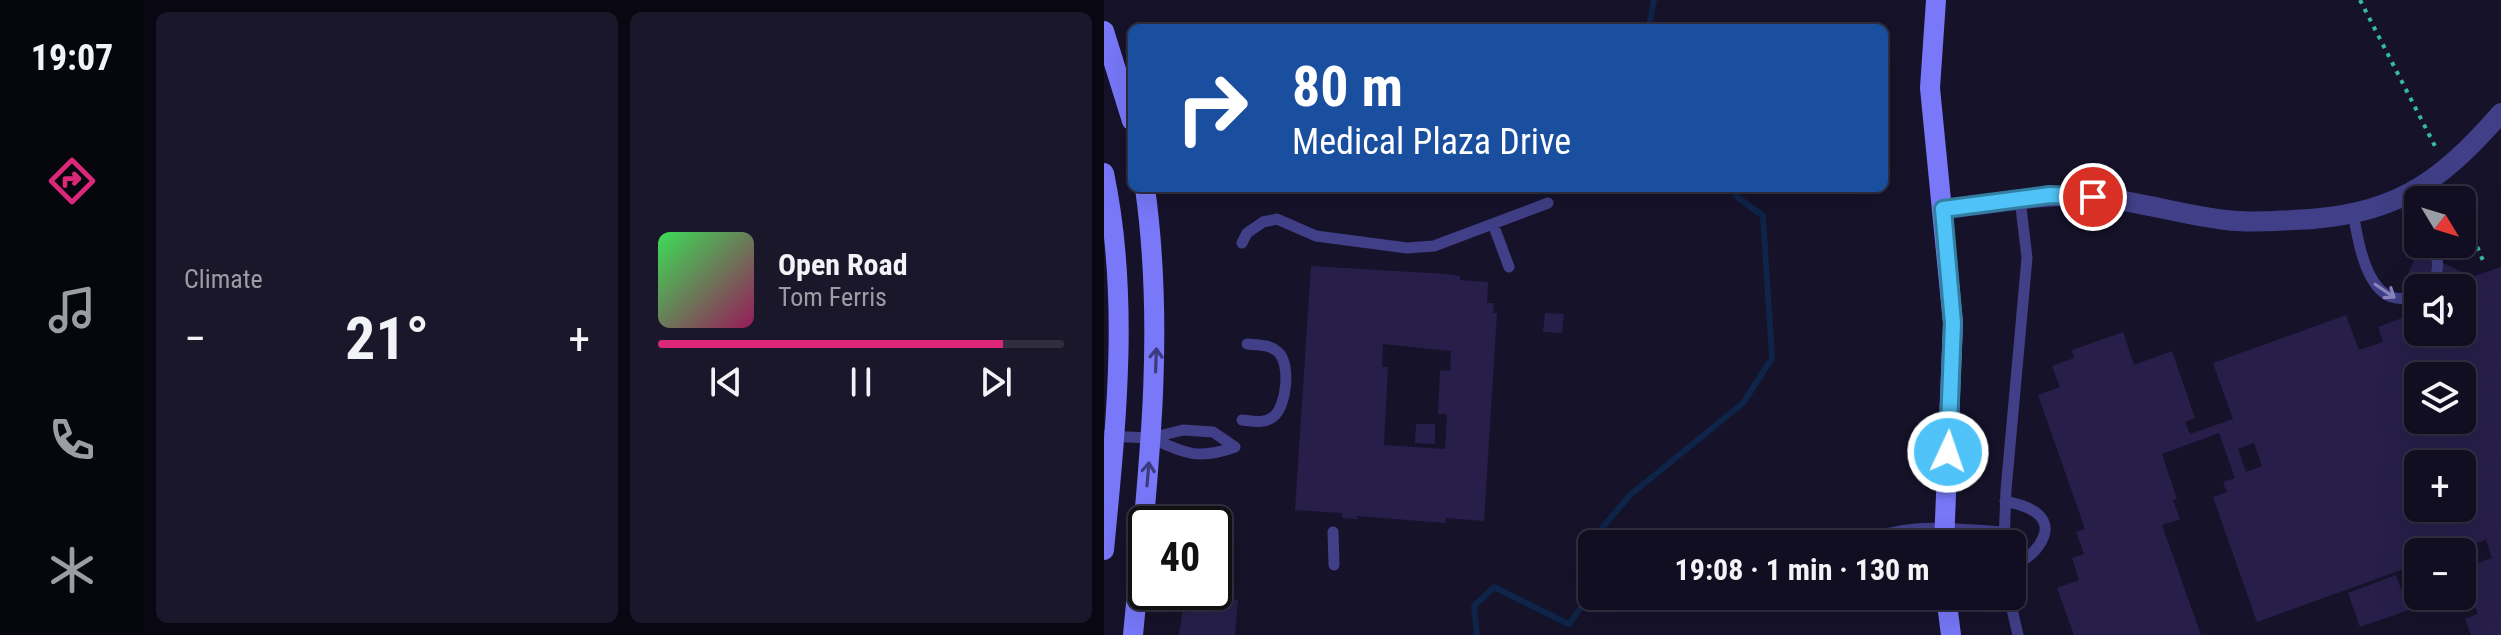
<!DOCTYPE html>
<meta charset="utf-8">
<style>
body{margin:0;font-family:"Roboto Condensed",sans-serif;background:#191729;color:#f1f3f6;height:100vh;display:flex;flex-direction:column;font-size:30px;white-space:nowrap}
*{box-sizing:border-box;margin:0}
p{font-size:26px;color:#9c9ca5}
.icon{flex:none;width:44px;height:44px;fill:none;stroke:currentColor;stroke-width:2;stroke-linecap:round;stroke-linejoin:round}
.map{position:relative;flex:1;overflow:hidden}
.sheet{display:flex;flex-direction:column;gap:12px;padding:12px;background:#090812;width:960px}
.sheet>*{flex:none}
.guide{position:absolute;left:24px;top:24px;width:760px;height:168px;border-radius:12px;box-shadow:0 8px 32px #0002,0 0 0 2px #302e3e;background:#1a4fa0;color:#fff;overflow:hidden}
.needle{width:52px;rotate:128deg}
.controls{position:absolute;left:1300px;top:186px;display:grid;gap:16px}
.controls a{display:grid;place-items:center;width:72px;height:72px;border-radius:12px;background:#100e20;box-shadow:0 8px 32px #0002,0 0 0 2px #302e3e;font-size:40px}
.speed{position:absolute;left:24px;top:506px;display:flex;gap:16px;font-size:40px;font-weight:700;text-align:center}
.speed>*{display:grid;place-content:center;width:104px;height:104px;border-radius:50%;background:#100e20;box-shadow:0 8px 32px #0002,0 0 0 2px #302e3e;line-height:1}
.speed .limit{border:4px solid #111;border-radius:12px;background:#fff;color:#111}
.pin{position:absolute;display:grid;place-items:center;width:68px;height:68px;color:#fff;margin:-34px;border:4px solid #fff;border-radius:50%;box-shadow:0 2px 8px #0007}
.me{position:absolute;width:88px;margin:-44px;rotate:3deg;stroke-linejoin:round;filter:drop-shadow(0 0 6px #0008)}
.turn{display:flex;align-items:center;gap:28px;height:168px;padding:0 32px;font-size:36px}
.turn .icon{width:104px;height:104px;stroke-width:2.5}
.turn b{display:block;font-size:56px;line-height:68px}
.big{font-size:60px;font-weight:700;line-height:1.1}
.sheet .tile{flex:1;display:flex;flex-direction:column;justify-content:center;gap:12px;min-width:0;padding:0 28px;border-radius:12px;background:#191729}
.song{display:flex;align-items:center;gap:24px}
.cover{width:96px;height:96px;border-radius:12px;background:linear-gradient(135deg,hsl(130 70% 55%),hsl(330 70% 35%))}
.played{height:8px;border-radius:4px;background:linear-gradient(90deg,#db2777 85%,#302e3e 85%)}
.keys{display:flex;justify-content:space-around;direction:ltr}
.heat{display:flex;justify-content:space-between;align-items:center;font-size:44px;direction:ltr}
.sheet .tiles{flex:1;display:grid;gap:12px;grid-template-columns:repeat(2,1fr)}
.trip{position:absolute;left:474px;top:530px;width:448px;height:80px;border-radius:12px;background:#100e20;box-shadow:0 8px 32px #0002,0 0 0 2px #302e3e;font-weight:700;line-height:80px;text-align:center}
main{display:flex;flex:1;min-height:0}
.menu{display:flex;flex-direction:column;width:144px;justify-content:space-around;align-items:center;background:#06060d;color:#9c9ca5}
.menu .icon{width:56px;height:56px}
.menu .on{color:#db2777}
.menu b{font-size:36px;color:#f1f3f6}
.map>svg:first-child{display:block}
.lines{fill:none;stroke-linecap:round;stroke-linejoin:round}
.stream{stroke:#0e2448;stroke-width:6}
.building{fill:#271f4a;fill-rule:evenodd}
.path{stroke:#36b8ad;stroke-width:4;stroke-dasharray:4 6;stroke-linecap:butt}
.lane{stroke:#403f87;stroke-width:11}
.street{stroke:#403f87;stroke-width:20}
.secondary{stroke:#7878f9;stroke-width:20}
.oneway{stroke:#8886bd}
.oneway2{stroke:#3d3b7d}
.route-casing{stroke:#337fa1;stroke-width:20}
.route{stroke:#4fc3f7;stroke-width:14}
</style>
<main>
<nav class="menu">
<b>19:07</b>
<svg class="icon on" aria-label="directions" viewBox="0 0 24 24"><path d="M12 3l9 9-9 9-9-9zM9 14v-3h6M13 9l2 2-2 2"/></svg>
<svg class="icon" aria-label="music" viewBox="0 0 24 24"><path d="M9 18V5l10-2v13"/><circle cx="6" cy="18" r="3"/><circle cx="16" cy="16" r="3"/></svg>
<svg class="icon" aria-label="phone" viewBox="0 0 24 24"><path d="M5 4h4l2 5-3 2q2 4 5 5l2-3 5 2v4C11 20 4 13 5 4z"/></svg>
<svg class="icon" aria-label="climate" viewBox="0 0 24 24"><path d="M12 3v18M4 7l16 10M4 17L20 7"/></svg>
</nav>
<section class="sheet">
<div class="tiles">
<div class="tile"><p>Climate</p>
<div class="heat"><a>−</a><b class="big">21°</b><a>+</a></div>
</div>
<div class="tile">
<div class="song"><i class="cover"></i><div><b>Open Road</b><p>Tom Ferris</p></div></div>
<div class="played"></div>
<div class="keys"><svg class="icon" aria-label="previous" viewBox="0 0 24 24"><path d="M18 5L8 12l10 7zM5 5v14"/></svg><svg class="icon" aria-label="pause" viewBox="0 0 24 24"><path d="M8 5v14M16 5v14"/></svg><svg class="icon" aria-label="next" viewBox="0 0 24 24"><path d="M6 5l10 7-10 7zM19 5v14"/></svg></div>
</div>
</div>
</section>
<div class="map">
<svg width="1397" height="635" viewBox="0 0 1397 635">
<rect width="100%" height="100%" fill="#16122a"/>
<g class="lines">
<path class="stream" d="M549,28l-4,-2 5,-26
M495,544l3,-16 28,-33 113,-92 29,-45 -9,-142 -27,-20v-8
M373,635l-3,-29 20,-19 75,37 21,-29 2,-12"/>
</g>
<path class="building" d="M1314,251l50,24 -2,4 35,-12v368h-30l-6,-16 13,-5 -3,-7 -3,1 -6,-17 3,-1 -7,-21 30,-11 -6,-18 -35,12h-33v12l-161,58 -44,-125 14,-5 -4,-10 12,-4 -16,-45 -57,21 15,45 -4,1 7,19 -18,6 39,110h-127l-17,-47 22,-8 -7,-22 12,-4 -8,-22 9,-3 -47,-134 22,-8 -8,-21 22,-8 -2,-8 51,-18 11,33 38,-14 23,67 -10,4 5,12 43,-15 -20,-56 133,-48 13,35 24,-8 -5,-15 40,-15v20h44v-44h-31l-24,-12zM1314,376h44v44h-44zM1150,443l8,23 -16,6 -8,-23zM1314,464h44v44h-44z
M207,266l135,8 14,2v4l28,2 -1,21h7l-1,10h4l-13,208 -38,-3 -1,5 -88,-7v3l-15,-1v-5l-47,-3zM279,344l68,7 -1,20 -10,-1 -2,44h9l-2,35 -61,-4 4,-78h-6z
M441,313l19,1 -2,19 -19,-1z
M312,424h19v20l-20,-1z
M1292,575l13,35 -49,17 -12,-34z
M81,595l53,5 -3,35h-56z"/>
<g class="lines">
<path class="path" d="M1256,0l77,150
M1349,187l5,13
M1358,210l22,53"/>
<path class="lane" d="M1305,196l9,18
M1249,213c6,32 16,104 65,81
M389,224l16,43
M138,243l5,-10 16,-11 14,-3 39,17 91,12 27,-2 114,-43
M1323,288c14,-15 13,-27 4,-44
M138,420c10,1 22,4 31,-3 14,-10 18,-54 5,-65 -9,-8 -20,-7 -31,-8
M0,436l47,2 32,-8 30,2 22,15
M48,438c33,16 47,22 83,9
M901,501c8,2 18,4 25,8 34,17 3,49 -18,58
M229,532l1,33
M754,544c51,-23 91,-15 145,-12
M900,544l2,-54 21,-232 -7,-59
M905,596l9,39"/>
<path class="street" d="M839,209c51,-4 100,-17 151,-12 45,4 88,18 132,23 22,3 45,1 67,0 99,-3 145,-35 208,-107"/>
<path class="secondary" d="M832,0l-6,88 23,235 -9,221
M0,31l28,90
M0,173c26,124 12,252 0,377
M842,596l5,39
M29,635c14,-149 33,-297 12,-447"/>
</g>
<defs><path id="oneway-shaft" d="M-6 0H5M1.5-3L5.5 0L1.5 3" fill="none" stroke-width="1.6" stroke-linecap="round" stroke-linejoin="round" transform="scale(2)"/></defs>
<use class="oneway" href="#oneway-shaft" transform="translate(1281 291) rotate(34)"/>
<g class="oneway2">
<use href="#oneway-shaft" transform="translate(52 360) rotate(-88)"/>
<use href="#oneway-shaft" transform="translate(44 474) rotate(-85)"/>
</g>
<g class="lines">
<g class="route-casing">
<path id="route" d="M844,452l5,-129 -10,-114 107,-14 43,2"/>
</g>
<use href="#route" class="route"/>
</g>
</svg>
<div class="controls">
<a><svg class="needle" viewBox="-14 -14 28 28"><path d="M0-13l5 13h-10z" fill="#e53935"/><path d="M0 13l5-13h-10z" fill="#9c9ca5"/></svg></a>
<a><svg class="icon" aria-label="sound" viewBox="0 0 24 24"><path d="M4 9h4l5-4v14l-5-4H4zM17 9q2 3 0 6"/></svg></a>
<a><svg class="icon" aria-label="layers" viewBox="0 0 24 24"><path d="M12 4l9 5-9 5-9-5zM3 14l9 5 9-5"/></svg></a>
<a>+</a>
<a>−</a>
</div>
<div class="speed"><div class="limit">40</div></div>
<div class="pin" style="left:989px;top:197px;background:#d93025"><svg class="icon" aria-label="arrive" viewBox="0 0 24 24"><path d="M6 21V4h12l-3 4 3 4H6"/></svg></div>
<svg class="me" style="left:844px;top:452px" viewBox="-20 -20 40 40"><circle r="17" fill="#4fc3f7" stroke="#fff" stroke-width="3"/><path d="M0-11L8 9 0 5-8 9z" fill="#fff"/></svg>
<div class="trip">19:08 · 1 min · 130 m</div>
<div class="guide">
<div class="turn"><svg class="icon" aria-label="right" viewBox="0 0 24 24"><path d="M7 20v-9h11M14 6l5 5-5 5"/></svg><div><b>80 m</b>Medical Plaza Drive</div></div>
</div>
</div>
</main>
